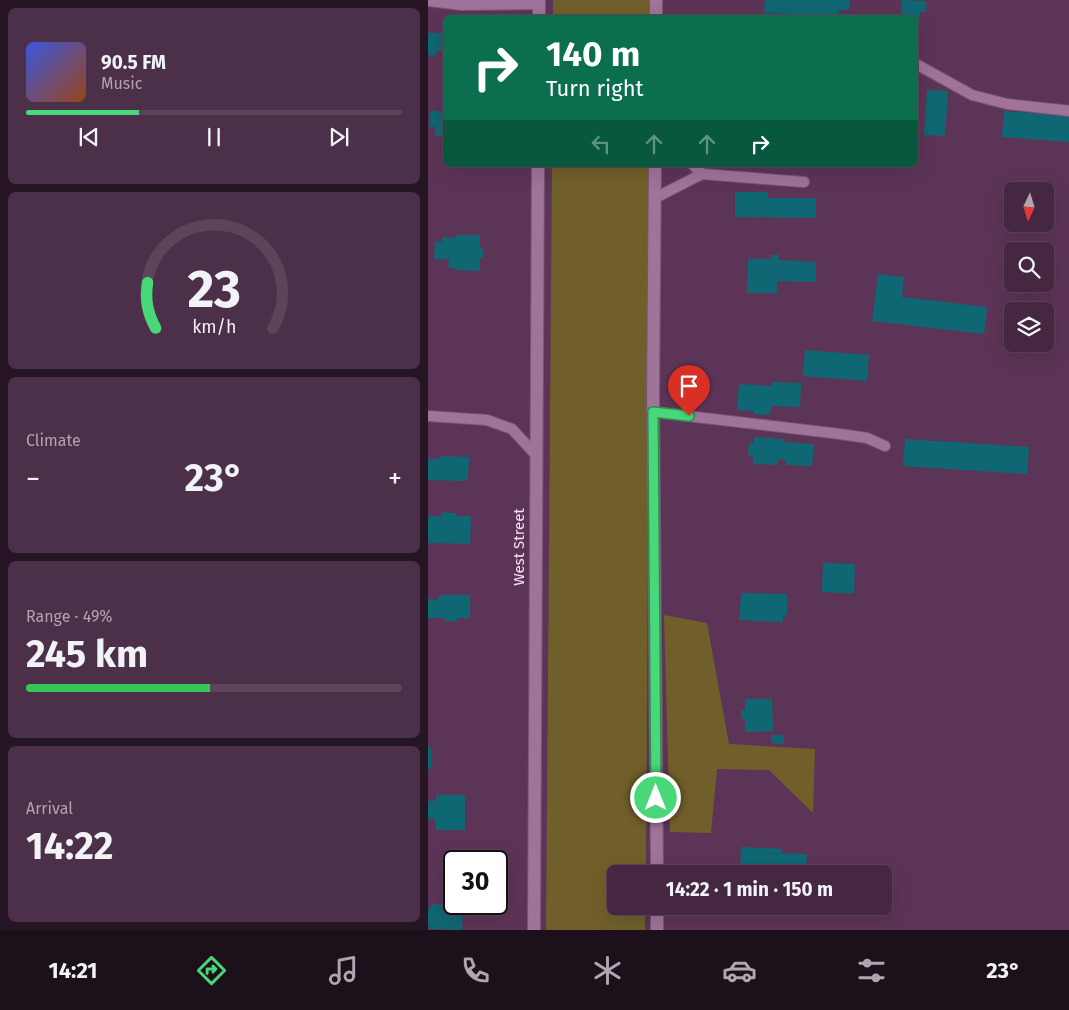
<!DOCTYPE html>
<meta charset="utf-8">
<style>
body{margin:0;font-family:"Fira Sans",sans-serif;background:#4c2f48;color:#f1f3f6;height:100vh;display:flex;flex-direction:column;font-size:19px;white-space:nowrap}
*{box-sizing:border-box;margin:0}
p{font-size:16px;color:#b0a5b1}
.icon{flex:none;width:28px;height:28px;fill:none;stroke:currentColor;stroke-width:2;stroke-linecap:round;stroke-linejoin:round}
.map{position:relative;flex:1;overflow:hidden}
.panel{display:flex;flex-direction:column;gap:8px;padding:8px;background:#261524;width:428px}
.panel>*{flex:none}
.banner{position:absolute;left:15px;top:15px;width:475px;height:152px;border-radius:8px;box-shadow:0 5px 20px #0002,0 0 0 1px #5d445a;background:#0b6e4f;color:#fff;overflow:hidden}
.needle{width:32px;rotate:184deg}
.buttons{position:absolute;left:576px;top:182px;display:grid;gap:10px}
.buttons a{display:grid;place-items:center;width:50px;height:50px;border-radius:8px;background:#452741;box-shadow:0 5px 20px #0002,0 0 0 1px #5d445a;font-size:25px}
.speed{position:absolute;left:15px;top:850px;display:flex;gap:10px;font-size:25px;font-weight:700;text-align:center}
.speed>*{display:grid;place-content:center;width:65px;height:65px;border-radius:50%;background:#452741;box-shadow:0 5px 20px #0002,0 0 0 1px #5d445a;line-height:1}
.speed .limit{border:2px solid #111;border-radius:8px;background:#fff;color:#111}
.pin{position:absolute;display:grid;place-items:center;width:42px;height:42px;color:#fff;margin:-51px -21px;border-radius:50% 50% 50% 0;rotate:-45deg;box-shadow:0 0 5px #0007}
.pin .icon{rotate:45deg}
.me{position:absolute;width:55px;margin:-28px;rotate:0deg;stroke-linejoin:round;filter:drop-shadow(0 0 4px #0008)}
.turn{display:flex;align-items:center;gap:18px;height:105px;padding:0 20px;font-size:22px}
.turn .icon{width:65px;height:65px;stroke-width:2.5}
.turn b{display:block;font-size:35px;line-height:42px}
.lanes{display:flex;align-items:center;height:48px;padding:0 20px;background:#0003;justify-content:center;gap:25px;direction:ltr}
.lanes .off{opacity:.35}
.big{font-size:38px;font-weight:700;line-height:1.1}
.panel .card{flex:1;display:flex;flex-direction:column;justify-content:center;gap:8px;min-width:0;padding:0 18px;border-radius:8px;background:#4c2f48}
.panel .dial{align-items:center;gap:0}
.dial svg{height:130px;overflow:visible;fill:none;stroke:#5d445a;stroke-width:7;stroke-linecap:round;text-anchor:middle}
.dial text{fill:#f1f3f6;stroke:none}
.song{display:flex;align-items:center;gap:15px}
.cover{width:60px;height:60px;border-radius:8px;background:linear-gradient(135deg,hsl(230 70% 55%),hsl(20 70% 35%))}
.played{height:5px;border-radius:2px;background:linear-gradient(90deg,#48d779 30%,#5d445a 30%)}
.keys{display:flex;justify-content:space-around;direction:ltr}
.heat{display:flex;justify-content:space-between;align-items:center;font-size:28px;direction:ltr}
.charge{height:8px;border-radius:4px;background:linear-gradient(90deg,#34c759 49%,#5d445a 0)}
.trip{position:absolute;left:179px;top:865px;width:285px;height:50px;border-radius:8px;background:#452741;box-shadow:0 5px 20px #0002,0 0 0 1px #5d445a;font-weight:700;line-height:50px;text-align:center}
.menu{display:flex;height:80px;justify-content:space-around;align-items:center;background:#1c101a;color:#b0a5b1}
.menu .icon{width:35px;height:35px}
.menu .current{color:#48d779}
.menu b{font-size:22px;color:#f1f3f6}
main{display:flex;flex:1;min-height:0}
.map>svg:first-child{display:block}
.green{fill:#705f2a}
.building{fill:#106774}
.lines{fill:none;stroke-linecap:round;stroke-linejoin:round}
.service-casing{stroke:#785574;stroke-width:12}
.minor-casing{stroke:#785574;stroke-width:14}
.service{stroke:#a0739a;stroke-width:10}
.minor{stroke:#a0739a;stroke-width:12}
.route-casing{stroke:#2f8c4f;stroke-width:12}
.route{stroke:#48d779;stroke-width:9}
.labels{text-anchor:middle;stroke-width:5;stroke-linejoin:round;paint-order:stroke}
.street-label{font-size:15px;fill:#f9e0f5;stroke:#5c3457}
</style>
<main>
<section class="panel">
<div class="card">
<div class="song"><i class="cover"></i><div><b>90.5 FM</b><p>Music</p></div></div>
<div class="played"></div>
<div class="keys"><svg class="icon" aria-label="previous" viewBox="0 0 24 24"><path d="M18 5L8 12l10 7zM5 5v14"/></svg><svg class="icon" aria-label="pause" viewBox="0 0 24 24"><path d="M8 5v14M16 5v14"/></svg><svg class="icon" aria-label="next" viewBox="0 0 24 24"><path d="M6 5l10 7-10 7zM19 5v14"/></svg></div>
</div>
<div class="card dial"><svg viewBox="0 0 100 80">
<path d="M14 69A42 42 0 1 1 86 69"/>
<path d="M14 69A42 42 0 0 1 9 41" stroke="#48d779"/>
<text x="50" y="56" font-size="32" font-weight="700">23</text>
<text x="50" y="72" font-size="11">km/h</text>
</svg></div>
<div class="card"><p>Climate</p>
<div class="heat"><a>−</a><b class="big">23°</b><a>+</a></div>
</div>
<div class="card"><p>Range · 49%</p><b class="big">245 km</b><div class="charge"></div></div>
<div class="card"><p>Arrival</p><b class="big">14:22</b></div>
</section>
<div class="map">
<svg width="642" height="930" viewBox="0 0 642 930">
<rect width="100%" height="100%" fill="#5c3457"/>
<path class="green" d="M125,0h98v17l-98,1z
M124,165h98l-4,709h-30v32h29v24h-99z
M236,615l43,8 22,121 86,5 -2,64 -44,-43 -52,-1 -6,64 -41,-1z"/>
<path class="building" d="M337,0h85l-1,10h-10v6l-75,-3z
M474,0l24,1 -1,11h-5l-1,10h-3v-4h-15z
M15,26h3v25h-10l-1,5 -7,-1v-22h15z
M499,90l21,1 -3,45 -21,-1z
M2,111h16v26l-11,-1v-9h-6z
M576,111l66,5v26l-68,-5z
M307,192h33v6h48v20l-81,-1z
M28,235h24v13h3v10h-3v13l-25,-1v-2h-7l1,-9h-15l1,-18 7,1v-5l13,1z
M343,255h8l-1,5 38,2v20l-39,-1v12h-30l1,-34h23z
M450,274l26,3 -2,20 85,10 -3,27 -112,-13z
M377,350l64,5 -2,26 -64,-5z
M344,382l29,1 -1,24 -29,-1 -1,9 -16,-1v-3l-17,-1 2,-26 33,2z
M326,437l30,2 -1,3 31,2 -2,22 -26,-1v-5l-8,-1v6l-25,-1v-8h-5l1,-13 5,1z
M477,439l124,8 -2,27 -124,-8z
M13,456l28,1 -1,22 -2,-1v3l-38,-1v-21h12z
M13,512l15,1v3h15l-1,28 -42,-1v-27h13z
M395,563l32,1 -1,30 -32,-2z
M313,593l46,1v21h-4v7l-44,-2z
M11,595h31v23h-13v3h-12v-3h-17v-19l10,1z
M317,699h27l1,32 -28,1v-13h-4v-9h4z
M343,735h13v9l-13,-1z
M0,747h3v22h-3z
M8,795h29v35h-29l-1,-11h-7v-18h8z
M313,847l41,2 -1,4 26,1 -1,19 -32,-2v3h-34z
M3,904l32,1 -1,25 -32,-1v-3h-2v-17h2z"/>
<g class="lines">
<g class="service-casing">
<path id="service" d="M0,1l34,4 77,-1
M488,64l56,31 35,9 63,7
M265,165l9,9
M227,198l47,-24 102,8
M225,412l187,22 27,4 18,8
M0,416l59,4 25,9 24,26"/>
</g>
<g class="minor-casing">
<path id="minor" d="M111,18v-18
M228,18v-18
M227,165l-2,233 4,476
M229,906v24
M106,930l4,-765"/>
</g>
<use href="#service" class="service"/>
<use href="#minor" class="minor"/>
</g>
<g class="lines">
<g class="route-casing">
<path id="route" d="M228,798l-3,-386 36,4"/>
</g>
<use href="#route" class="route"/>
</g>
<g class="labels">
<g class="street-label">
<text transform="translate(91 547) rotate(-90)" y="5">West Street</text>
</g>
</g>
</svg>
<div class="buttons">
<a><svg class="needle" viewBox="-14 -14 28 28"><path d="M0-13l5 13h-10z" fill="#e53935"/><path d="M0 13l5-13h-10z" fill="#b0a5b1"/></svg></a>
<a><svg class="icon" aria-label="search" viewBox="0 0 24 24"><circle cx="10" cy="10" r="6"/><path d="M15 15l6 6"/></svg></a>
<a><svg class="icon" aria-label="layers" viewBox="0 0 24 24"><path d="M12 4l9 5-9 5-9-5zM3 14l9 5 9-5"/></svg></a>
</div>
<div class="speed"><div class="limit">30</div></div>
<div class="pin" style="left:261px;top:416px;background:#d93025"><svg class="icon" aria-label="arrive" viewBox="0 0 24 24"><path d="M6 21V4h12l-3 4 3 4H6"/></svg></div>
<svg class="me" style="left:228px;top:798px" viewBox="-20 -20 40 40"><circle r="17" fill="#48d779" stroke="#fff" stroke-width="3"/><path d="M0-11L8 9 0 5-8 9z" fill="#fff"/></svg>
<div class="trip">14:22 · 1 min · 150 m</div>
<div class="banner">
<div class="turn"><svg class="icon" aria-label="right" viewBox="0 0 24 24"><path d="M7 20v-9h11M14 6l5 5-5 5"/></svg><div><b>140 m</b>Turn right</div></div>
<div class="lanes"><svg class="icon off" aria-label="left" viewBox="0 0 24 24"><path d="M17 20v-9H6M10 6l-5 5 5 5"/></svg><svg class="icon off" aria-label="ahead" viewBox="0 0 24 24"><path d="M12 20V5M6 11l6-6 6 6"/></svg><svg class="icon off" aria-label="ahead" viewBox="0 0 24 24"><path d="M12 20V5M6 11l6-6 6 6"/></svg><svg class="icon" aria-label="right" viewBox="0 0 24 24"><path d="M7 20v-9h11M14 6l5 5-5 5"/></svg></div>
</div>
</div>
</main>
<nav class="menu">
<b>14:21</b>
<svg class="icon current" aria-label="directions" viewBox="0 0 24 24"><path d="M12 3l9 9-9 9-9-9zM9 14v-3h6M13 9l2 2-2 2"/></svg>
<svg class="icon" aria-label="music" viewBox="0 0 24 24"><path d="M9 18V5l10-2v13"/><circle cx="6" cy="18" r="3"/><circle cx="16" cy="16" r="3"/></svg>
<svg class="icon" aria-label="phone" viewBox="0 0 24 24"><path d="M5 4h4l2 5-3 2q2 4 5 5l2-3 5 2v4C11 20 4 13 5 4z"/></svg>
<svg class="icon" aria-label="climate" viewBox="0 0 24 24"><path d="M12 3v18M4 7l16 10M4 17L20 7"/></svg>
<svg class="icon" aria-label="car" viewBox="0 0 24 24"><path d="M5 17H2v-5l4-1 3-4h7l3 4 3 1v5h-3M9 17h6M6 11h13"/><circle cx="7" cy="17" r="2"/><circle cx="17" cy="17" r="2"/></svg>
<svg class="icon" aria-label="filters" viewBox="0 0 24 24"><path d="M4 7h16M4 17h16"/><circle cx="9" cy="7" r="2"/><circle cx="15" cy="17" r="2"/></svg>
<b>23°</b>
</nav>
